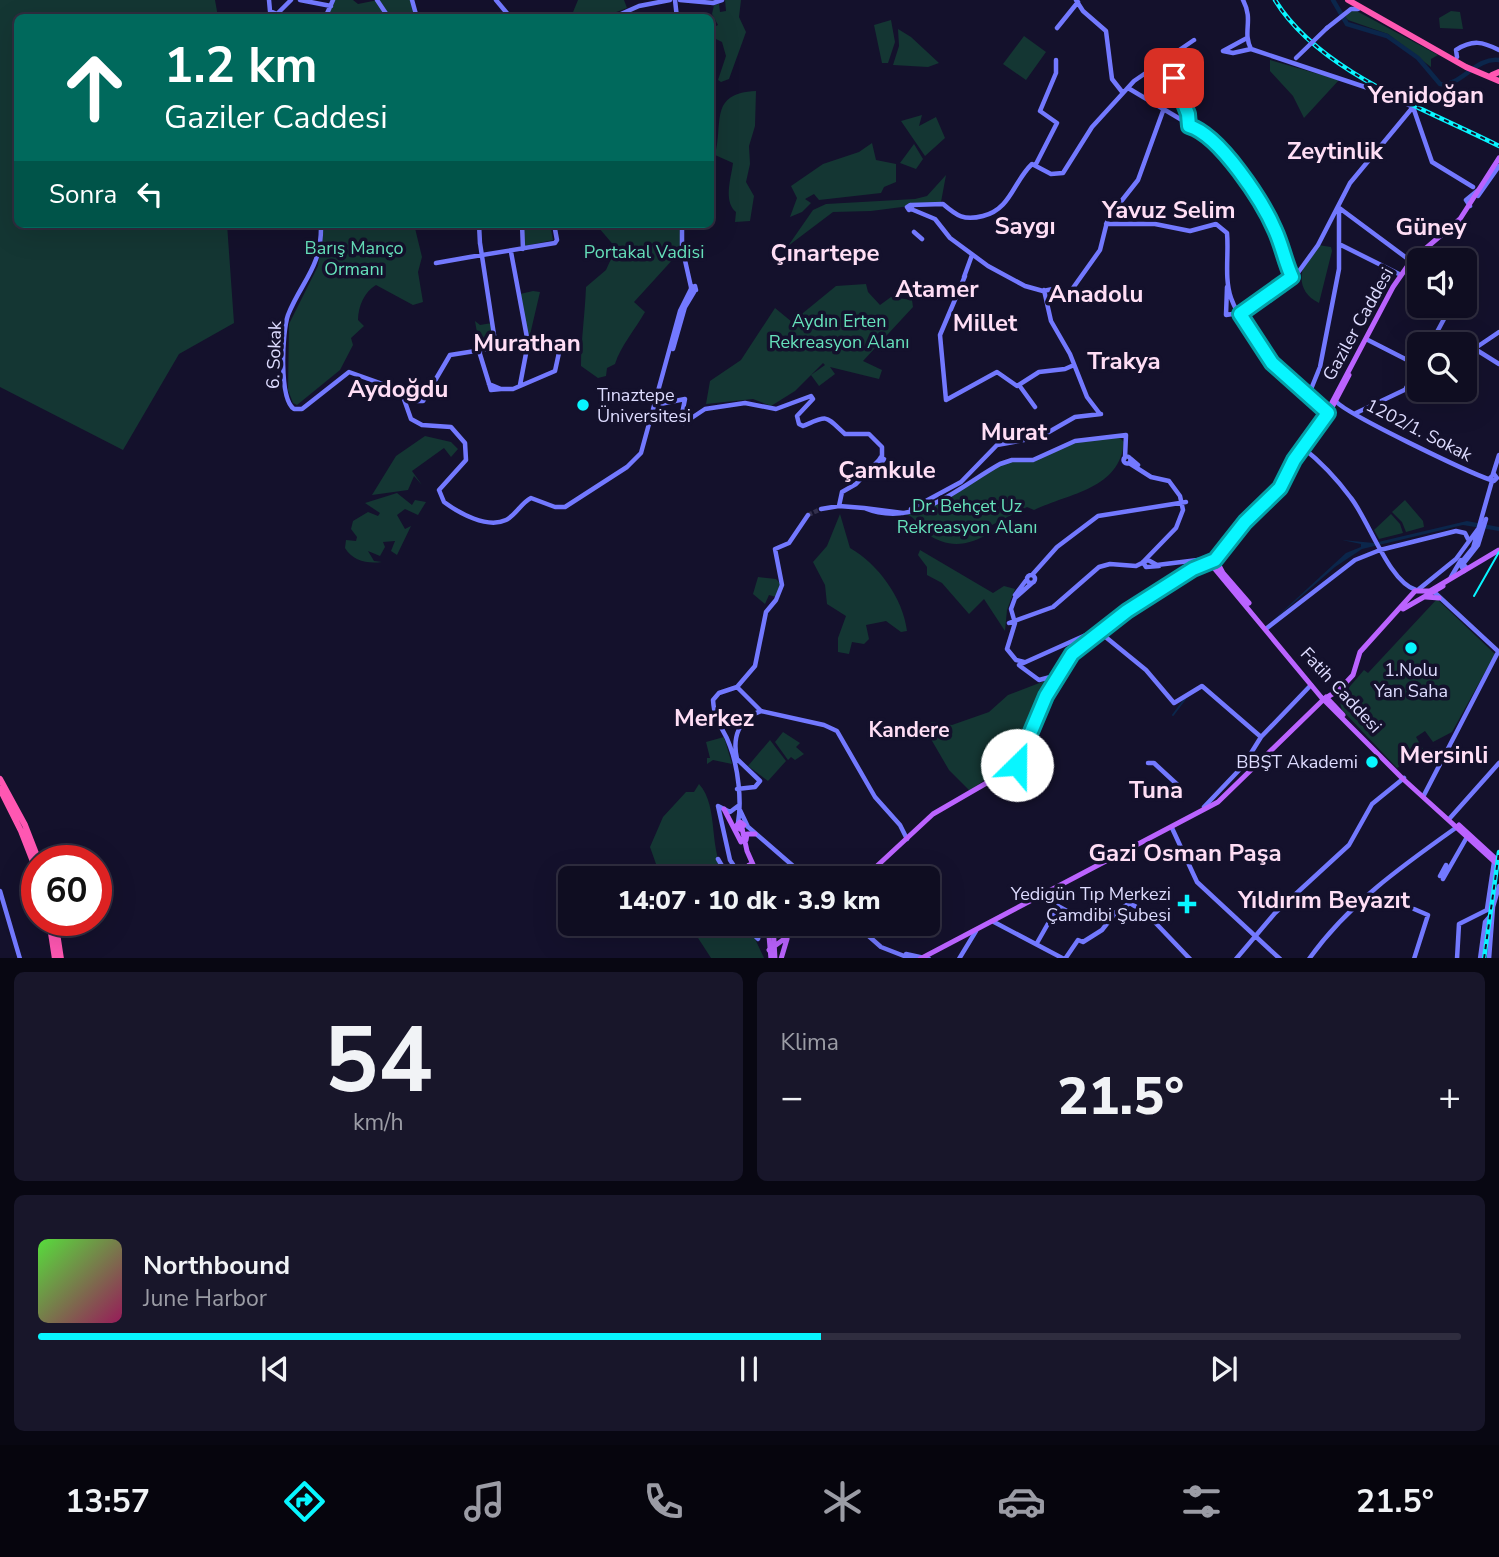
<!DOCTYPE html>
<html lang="tr">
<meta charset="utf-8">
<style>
body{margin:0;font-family:"Nunito Sans",sans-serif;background:#18162a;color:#f1f3f6;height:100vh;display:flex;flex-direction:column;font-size:26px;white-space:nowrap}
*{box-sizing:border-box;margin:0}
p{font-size:23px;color:#9b9ca5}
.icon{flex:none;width:38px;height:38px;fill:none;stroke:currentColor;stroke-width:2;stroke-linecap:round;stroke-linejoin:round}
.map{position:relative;height:958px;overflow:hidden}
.details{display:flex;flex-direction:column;gap:14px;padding:14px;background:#080712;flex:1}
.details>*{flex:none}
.guide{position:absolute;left:14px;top:14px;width:700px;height:214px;border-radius:10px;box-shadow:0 7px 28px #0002,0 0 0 2px #2f2d3f;background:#00695c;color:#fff;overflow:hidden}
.controls{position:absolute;left:1407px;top:248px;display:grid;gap:14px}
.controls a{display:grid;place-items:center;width:70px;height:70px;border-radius:10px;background:#0f0d21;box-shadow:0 7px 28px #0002,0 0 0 2px #2f2d3f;font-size:35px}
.speed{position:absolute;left:21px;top:845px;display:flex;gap:14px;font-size:35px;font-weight:700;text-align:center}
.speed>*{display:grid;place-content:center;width:91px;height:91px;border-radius:50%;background:#0f0d21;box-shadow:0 7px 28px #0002,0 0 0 2px #2f2d3f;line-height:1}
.speed .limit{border:10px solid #d22;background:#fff;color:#111}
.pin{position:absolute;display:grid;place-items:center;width:60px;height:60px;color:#fff;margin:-30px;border-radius:14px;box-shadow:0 4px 10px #0006}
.me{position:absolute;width:77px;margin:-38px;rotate:23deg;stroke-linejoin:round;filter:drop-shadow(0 0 5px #0008)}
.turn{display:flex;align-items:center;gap:24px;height:147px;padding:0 35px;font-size:32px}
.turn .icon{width:91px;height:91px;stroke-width:2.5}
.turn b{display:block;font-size:49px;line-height:60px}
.then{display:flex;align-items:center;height:66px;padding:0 35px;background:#0003;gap:14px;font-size:26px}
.big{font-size:52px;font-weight:800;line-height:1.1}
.details .widget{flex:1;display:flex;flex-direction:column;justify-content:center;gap:10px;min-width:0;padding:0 24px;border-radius:10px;background:#18162a}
.details .dial{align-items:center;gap:0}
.dial b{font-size:91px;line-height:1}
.song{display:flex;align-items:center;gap:21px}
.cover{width:84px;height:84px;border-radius:10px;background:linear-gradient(135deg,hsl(110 70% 55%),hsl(330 70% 35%))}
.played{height:7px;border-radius:4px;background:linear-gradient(90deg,#08f6ff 55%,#2f2d3f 55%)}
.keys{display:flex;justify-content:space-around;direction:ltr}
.heat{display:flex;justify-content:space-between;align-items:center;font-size:38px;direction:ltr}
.details .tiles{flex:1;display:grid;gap:14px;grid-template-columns:1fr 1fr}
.widget:last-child{grid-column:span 2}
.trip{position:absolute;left:558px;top:866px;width:382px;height:70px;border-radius:10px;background:#0f0d21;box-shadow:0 7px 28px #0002,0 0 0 2px #2f2d3f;font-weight:800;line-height:70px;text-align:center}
.menu{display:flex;height:112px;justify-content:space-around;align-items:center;background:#06050d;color:#9b9ca5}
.menu .icon{width:49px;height:49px}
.menu .current{color:#08f6ff}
.menu b{font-size:32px;color:#f1f3f6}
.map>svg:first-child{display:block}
.green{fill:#143633}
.water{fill:#0b264b}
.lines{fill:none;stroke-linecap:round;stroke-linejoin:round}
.stream{stroke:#0b264b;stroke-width:2}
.river{stroke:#0b264b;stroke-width:4.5}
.secondary-tunnel{stroke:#322f4c;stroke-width:4.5;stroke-dasharray:4.5 2;stroke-linecap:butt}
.secondary{stroke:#7379ff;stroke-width:4.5}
.primary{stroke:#bb63ff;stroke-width:5}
.highway{stroke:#ff57b2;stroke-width:6}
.tram{stroke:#08f6ff;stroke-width:2}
.rail-casing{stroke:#08f6ff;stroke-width:4.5}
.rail{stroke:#14112c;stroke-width:2;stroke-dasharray:5;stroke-linecap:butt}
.secondary-bridge{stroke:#7379ff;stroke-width:4.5}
.primary-bridge{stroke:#bb63ff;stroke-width:5}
.route-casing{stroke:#05a0a6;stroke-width:18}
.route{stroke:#08f6ff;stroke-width:12}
.poi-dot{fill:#08f6ff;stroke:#14112c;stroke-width:2.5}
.labels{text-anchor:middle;stroke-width:7;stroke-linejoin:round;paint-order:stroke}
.park-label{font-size:18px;fill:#66e1bb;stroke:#14112c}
.street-label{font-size:18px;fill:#dedcff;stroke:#14112c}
.poi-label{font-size:18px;fill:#dedcff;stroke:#14112c;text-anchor:end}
.quarter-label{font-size:21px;font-weight:bold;fill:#ffdef5;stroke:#14112c}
.district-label{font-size:24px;font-weight:bold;fill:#ffdef5;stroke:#14112c}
</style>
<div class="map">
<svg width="1499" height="959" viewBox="0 0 1499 959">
<rect width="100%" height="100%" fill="#14112c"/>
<path class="green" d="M0,0h215l3,17 -200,1v206h209l7,99 -55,31 -56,96 -123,-63z
M335,0h18l5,4 20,-4h34l3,17 -88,1z
M578,0h46l3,8 -24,9h-32z
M725,0h16l-2,17 7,15 -17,47 -8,3 -3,-2 8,-24 -4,-14 -8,-4v-11l4,-2 -6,-11 2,-9 5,-1 1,8 6,-1z
M1353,9l85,46 -7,4v8l-43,-33 -40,-14 -3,-3z
M1451,11l9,1 3,17 -23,-1 -1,-10z
M891,20l4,22 -7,21h-6l-8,-38z
M898,29l13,8 28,26 -11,4 -35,-2 6,-19z
M1024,36l22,16 -20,28 -23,-16z
M1270,60l69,20 -35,38 -11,-22 -23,-25z
M756,91l-1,35 -6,20 1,18 -4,18 8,14 -4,25 -15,1 1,-10c-13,-11 -5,-33 -3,-49l-18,-8c9,-31 -7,-62 41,-64z
M922,115l-3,11 17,-9 9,21 -20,18 -24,-35z
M872,143l4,17 20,4v18l-12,5 -3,6 -62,7 -5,-6 -9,5 6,4 -9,9 -12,5 7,-19 -6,-12 32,-22 36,-12z
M914,144l9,15 -7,10 -16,-6z
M946,175l-5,27 -70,9 -38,1 -45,34 25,-36 13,-6 89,-5 12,-3z
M324,224h90l8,33 -4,15 5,30 -10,3 -37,-20c-12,7 -18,22 -18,35l6,6 -13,12 2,7 -13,25 -43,35 -4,-2 -5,-13 1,-66 29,-58z
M523,224h27l3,16 -28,6z
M602,224h77l3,31 -7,2 -41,45 11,10c-10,18 -24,33 -30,52l-8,4 -1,8 -8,2 -17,-12c0,-26 4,-52 5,-79l20,-17 10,-22 -17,-20z
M1318,245l13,2 1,4 -13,52c-26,-13 -20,-39 -1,-58z
M866,284l2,8 12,13 11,-8 21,3 1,7 -50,54 19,9 -3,9 -49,-12 5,7 -16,12 -8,-11 14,-10 -2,-2 -28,28 -24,15 -18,-7 -47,5 4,-23 31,-21 34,-52 17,14 44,-36z
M533,291l7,1 -11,47 -9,-45z
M475,321l5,4 12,-2 3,24 -15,3z
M425,436l26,6 7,7 -7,8 -7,-9 -32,23 10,14 -8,-9 -6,14 -36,5 24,-39z
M1119,437l5,5c-4,47 -54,51 -90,68l-7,-3 -35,18 -2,8c-22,13 -42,16 -64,0 -8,-6 -9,-15 -20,-19l24,-6 77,-46 20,-1 47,-18z
M397,493l15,12 3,-5 11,2 -8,13 -13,-6 -8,6 8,14 6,-3 -14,29 -6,-4 4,-10 -12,1 2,5 -5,9 -12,-5 6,10 8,1c-15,2 -29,-1 -37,-14l1,-8 10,1 1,-4 -6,-8 2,-8 15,-9 10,4 2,-3 -15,-10z
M1405,500l18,21 1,6 -18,5 -4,-10 -10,-10z
M840,514l10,34c28,16 53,50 57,83l-6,1 -15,-11 -20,4 3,14 -5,5 -12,-2 -3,12 -11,-2v-14l8,-22 -19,-12 -2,-19 -12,-23 14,-16z
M1391,514l9,10 3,9 -24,6 -5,-9z
M920,550l73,43 11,-7 11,3 -8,21 -2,21 -21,-32 -15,15 -27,-31 -15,-8v-8l-9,-12z
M758,577l18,2 5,5 -5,13 -7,-2 -4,9 -12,-10z
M1437,599l58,55 -43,78 -19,10 -8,-11 -9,6 7,12 -26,19 -55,-58 -3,-11 25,-29 4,3z
M1055,677l-38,78 -47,36 -21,-21 -21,-36 3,-12 21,3 37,-13 19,-17z
M783,732l17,11 -4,4 8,7 -9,6 -4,-3 -3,3 -13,-18z
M724,737l8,27 -19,-4 -6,4v-6h3l-4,-16z
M770,740l16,21 -18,20 -20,-15z
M699,784c21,23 8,67 28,94h-66l-11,-31 13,-30 23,-25h8z
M689,924h59l16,34h-53z"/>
<path class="water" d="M1467,521l32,6v4l-36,-6 -101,24 -27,18 -66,57 77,-71 15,-6v-3l-19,-4 32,3z"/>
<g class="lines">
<path class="stream" d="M1173,715l12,-16
M723,928l10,-4"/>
<path class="river" d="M1333,0l14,24 40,12 31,22 22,26c21,3 35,-27 59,-24"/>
<path class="secondary-tunnel" d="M808,515l13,-6"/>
<path class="secondary" d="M269,0l1,11 7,3 14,-14
M300,0l31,6
M377,0l12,18
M412,0l5,18
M496,0l15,18
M675,0l2,18
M680,0l33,3 9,-3
M1076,0l7,11 23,20 6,48 11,14
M1243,0c11,21 -1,31 8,49l132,44 30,14 19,55 41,25
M325,18l8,-18
M612,18l27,-12 31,-6
M1057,28l21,-26
M1327,28l24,-19h7
M1223,51l10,2 18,-4
M1223,51l24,-13
M1457,57l-1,-7c17,-11 27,-8 43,0
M1162,61c13,17 26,42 27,64
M1128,88l69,41 30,29 37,50 28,69
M1036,164l21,-41 -17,-12 16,-38v-13
M1478,196l21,-30
M910,205l2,3 -3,2 -2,-3z
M911,205l32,-1c14,12 21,17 40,12 28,-7 30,-34 49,-52l19,10 12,-1 29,-46 42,-46 60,-41
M1470,206l-4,-6 11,-9
M1338,207l74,55
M911,209l24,10 15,19 38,28 37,20 18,5 10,-2 10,13 37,-52 8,-32 30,-38 25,-69
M321,224c1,44 -19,56 -33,91 -6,17 -9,84 6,94h8l47,-37 45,16 2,4 6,-1
M479,224l1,20
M522,224l1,25
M682,224v23l9,40
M1106,224h49l35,7 26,-7 11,9c2,21 -3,45 4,65 12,33 66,101 98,114
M914,232l8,7
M480,243l16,105
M1339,244l62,31
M511,252l17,91 -8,42
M470,257l85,-14 2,-3 -3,-16
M436,263l34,-6
M965,276l-25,59 6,65 51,-28 20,14 22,-14 26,-3 9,-4
M964,277l8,-22
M1465,278l4,-8
M695,286l1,4 -4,1 -1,-3z
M1227,287l-1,28 19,-3 23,-21 29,-17 21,-29 32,-62 63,-76
M1044,290l7,31 19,33 17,43 13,17
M1366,339l53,27
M1430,345l21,-39
M673,349l12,-42 9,-15
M1475,349l24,15
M479,351l12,39
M1465,355l34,-23
M489,384l12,5 -10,1
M399,385l12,34 11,6 29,2 14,16 1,17 -27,30 5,12c15,11 43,27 62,18 10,-5 15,-17 25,-22l24,9h10l62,-40 14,-14 39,-142 11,-22
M1019,385l16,22
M402,387l7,3 8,11h6l27,-46 76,-12 34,5 -5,23 -42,18h-12
M1406,388l13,-23
M1309,394l11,-27 19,-98v-61
M1335,400c6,12 135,73 156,80
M655,405l30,-6 -4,20 3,4 21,-14 40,-6 31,6 35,-13 2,3 -16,17 2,8 4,2c26,-11 21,-11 42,8h24l13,13v10
M1356,413l63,-30
M1302,447c19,15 35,32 49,51 18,23 38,84 65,92
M1123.5 460a3.5 3.5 0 1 1 7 0a3.5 3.5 0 1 1-7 0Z
M881,457l3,2 -2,3 -3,-2z
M1131,459l7,6
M1129,463l22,14 18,4 11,15 3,14 -7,18 -32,33
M1493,474l6,-19
M1494,474l3,4 -3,3 -4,-3z
M839,506l3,-14 14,-8 23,-24
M821,509l18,-3 25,2
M911,509l50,-27 36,-37 43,-8 35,-20 26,-3
M903,513l-39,-5c52,21 93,-20 136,-44l12,-4h21l42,-19 51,-6 -1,23
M1143,562l3,5 13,-1
M1467,568l-4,-4 15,-19 8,-26
M1464,571l-4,-7 13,-16 19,-67
M1027 579a4 4 0 1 1 8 0a4 4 0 1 1-8 0Z
M1032,575l25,-28 41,-31 88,-14
M1451,577l10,-17
M1419,589l37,-30 22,-30
M1433,591l66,61
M1015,595l12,-16
M1009,623l44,-16 46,-40 11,-3 26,2 12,-6 9,5 49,-6
M1267,628l88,-68 25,-10 76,-19 9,2 3,6
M1024,662l-8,-2 -9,-11 8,-26 -4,-14 4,-11 17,-15
M1019,665l78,-35 49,40 28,33 28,-17 59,51
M1020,666l19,14 19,-5
M737,687l18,-21 11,-54 10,-12 6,-15 -7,-36 14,-6 19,-28
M737,687l-18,6 -6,7c2,26 10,25 17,46 8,21 12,55 8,77
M737,687l24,24
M761,711l63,14 13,6 38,66 25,28 7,14
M1148,763h6l27,25
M737,789l18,-2 5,-6 -23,-22c-5,-22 2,-41 24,-48
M1424,795l73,-141
M1204,807l39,-41 18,-29 50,-52
M1450,818l49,-55
M747,826l60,52
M1172,828l25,54 83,77
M718,859l11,19
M1440,876l6,-11
M742,878l-12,-18 -12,-54 12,6 8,-6 10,21
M1443,879l24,-42
M0,891l20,68
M1487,909l7,-47
M994,922l70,37
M750,924v7l8,8 4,-15
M855,924l26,23 31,12
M1037,943l21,-37 18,10h28l7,3
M906,954l23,5
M959,959l17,-28
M1065,959l13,-19 5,2 19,-12 14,-18 14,-9 17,11 43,45
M1236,959l39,-46 74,-68 23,-41 32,-26
M1309,959c39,-55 93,-93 148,-132
M1414,959l14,-44 -14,-6
M1457,959l2,-35 34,-17
M1480,959l5,-37 7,-8
M1489,959l4,-52 6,-21"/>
<path class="primary" d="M1329,413l20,-38
M1215,558l8,15 26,30
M1209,562l112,135 81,81 97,88
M1200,566l15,-6 6,-7
M1426,597l13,1
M1403,609l40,-23
M1091,640l22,-18
M1326,697l17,18
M724,809l17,33
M740,822l4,3 -4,4 -3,-4z
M1459,825l36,33
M742,828l5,23 12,27
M746,840l1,-6h8
M749,865l5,13
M864,878l69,-64 57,-33 28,-24 46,-93 38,-39 111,-69 63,-66 15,-28 36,-50 66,-125 18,-26 49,-42 39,-61
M773,924l2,35
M769,950l36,-26
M781,959l6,-20
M920,959l298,-157 106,-103 15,-9 14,-15 7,-23 55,-61h15l69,-41"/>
<path class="highway" d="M1348,0l118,67 33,14
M1492,75l7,-3
M0,779l25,46 14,36
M0,789l21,42 16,41
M49,920l6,39
M55,920l6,39"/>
<path class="tram" d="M1474,596l25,-44"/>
<g class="rail-casing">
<path id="rail" d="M1275,0c44,72 151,109 224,146
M1484,959l15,-107"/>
</g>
<use href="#rail" class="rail"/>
<path class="secondary-bridge" d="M1296,58l31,-30"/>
<path class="primary-bridge" d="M768,924l3,35"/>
</g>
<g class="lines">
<g class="route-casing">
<path id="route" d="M1017,765l29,-69 26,-42 55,-43 66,-42 22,-9 30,-38 35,-34 14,-28 34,-47 -56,-50 -32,-49 52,-37c-7,-15 -10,-32 -17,-47 -12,-28 -55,-95 -86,-104l-1,-12 -14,-36"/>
</g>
<use href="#route" class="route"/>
</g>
<g class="poi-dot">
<circle cx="583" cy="405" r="7"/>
<circle cx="1411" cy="648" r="7"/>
<circle cx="1372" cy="762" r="7"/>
<path d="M1183.5 893.5h7v7h7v7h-7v7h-7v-7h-7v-7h7z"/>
</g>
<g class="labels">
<g class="park-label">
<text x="354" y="254">Barış Manço<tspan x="354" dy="21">Ormanı</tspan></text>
<text x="644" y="258">Portakal Vadisi</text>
<text x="839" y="327">Aydın Erten<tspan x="839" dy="21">Rekreasyon Alanı</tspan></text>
<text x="967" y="512">Dr. Behçet Uz<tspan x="967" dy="21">Rekreasyon Alanı</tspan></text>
</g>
<g class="street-label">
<text transform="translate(1358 324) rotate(-61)" y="6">Gaziler Caddesi</text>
<text transform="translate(274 355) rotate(-88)" y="6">6. Sokak</text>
<text transform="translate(1419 430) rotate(27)" y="6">1202/1. Sokak</text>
<text transform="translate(1341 690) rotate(47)" y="6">Fatih Caddesi</text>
</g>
<g class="poi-label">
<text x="597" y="401" text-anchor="start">Tınaztepe<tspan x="597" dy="21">Üniversitesi</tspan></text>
<text x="1411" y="676" text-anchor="middle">1.Nolu<tspan x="1411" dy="21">Yan Saha</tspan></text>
<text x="1358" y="768">BBŞT Akademi</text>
<text x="1171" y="900">Yedigün Tıp Merkezi<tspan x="1171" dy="21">Çamdibi Şubesi</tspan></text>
</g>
<g class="quarter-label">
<text x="909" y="737">Kandere</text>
</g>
<g class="district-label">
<text x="1426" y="103">Yenidoğan</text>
<text x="1335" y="159">Zeytinlik</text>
<text x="1169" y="218">Yavuz Selim</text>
<text x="1025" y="234">Saygı</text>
<text x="1431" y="235">Güney</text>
<text x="825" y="261">Çınartepe</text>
<text x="937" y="297">Atamer</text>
<text x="1096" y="302">Anadolu</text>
<text x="985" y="331">Millet</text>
<text x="527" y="351">Murathan</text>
<text x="1124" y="369">Trakya</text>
<text x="398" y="397">Aydoğdu</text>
<text x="1014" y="440">Murat</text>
<text x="887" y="478">Çamkule</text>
<text x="714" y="726">Merkez</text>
<text x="1444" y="763">Mersinli</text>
<text x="1156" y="798">Tuna</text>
<text x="1185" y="861">Gazi Osman Paşa</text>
<text x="1324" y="908">Yıldırım Beyazıt</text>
</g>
</g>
</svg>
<div class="controls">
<a><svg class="icon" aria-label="sound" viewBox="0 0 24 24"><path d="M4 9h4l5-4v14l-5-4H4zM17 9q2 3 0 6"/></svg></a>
<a><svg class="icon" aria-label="search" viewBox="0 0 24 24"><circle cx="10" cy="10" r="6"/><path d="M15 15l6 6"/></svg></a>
</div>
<div class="speed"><div class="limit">60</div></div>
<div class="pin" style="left:1174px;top:78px;background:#d93025"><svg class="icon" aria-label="arrive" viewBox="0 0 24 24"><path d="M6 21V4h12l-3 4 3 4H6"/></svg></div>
<svg class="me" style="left:1017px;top:765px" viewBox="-20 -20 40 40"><circle r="19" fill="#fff"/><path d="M0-13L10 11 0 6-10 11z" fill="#08f6ff"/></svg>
<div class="trip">14:07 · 10 dk · 3.9 km</div>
<div class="guide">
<div class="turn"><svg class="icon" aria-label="ahead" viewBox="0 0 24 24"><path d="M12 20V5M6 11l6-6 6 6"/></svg><div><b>1.2 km</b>Gaziler Caddesi</div></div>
<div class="then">Sonra<svg class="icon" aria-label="left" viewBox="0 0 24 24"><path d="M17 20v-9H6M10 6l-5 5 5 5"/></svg></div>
</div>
</div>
<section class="details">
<div class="tiles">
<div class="widget dial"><b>54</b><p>km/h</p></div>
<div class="widget"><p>Klima</p>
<div class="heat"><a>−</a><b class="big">21.5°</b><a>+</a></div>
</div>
<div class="widget">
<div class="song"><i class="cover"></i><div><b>Northbound</b><p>June Harbor</p></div></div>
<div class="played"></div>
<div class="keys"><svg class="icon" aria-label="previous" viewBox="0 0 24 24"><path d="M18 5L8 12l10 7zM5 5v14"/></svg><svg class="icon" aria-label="pause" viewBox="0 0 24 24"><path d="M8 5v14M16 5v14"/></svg><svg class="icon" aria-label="next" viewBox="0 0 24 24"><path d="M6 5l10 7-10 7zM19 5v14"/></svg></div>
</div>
</div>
</section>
<nav class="menu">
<b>13:57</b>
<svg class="icon current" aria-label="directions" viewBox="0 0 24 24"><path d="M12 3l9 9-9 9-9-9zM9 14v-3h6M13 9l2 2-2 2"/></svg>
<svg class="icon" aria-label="music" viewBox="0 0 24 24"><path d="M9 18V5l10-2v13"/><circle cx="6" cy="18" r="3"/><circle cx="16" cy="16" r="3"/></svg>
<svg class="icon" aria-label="phone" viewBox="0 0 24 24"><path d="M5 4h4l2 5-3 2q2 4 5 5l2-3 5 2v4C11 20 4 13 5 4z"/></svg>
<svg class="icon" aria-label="climate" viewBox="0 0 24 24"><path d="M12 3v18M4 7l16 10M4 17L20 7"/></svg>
<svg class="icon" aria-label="car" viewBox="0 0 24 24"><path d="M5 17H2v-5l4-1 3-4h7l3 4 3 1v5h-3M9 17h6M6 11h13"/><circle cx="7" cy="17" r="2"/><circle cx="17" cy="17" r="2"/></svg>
<svg class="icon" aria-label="filters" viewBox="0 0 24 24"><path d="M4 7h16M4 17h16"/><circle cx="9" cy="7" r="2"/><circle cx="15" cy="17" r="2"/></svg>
<b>21.5°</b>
</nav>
